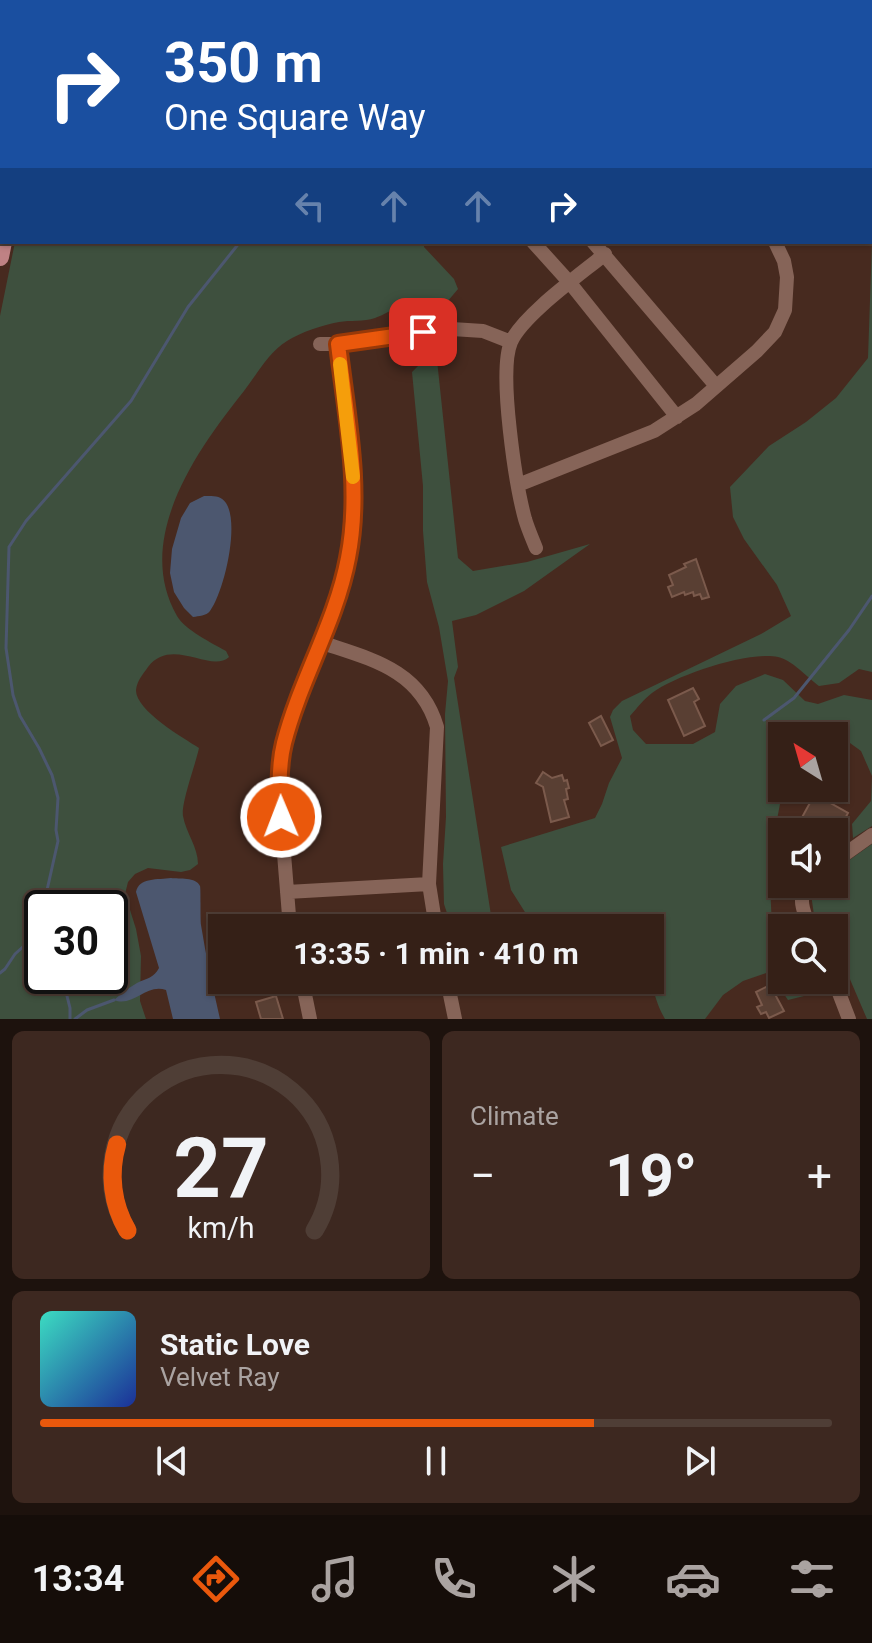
<!DOCTYPE html>
<meta charset="utf-8">
<style>
body{margin:0;font-family:Roboto,sans-serif;background:#3d2820;color:#f1f3f6;height:100vh;display:flex;flex-direction:column;font-size:30px;white-space:nowrap}
*{box-sizing:border-box;margin:0}
p{font-size:26px;color:#aaa3a1}
.icon{flex:none;width:44px;height:44px;fill:none;stroke:currentColor;stroke-width:2;stroke-linecap:round;stroke-linejoin:round}
.map{position:relative;height:1019px;overflow:hidden}
.details{display:flex;flex-direction:column;gap:12px;padding:12px;background:#1d120d;flex:1}
.details>*{flex:none}
.guide{position:absolute;left:0px;top:0px;width:872px;height:244px;box-shadow:0 2px 6px #0004,0 0 0 2px #4f3e36;background:#1a4fa0;color:#fff;overflow:hidden}
.needle{width:52px;rotate:323deg}
.fabs{position:absolute;left:768px;top:722px;display:grid;gap:16px}
.fabs a{display:grid;place-items:center;width:80px;height:80px;border-radius:0px;background:#352017;box-shadow:0 2px 6px #0004,0 0 0 2px #4f3e36;font-size:40px}
.speed{position:absolute;left:24px;top:890px;display:flex;gap:16px;font-size:40px;font-weight:700;text-align:center}
.speed>*{display:grid;place-content:center;width:104px;height:104px;border-radius:50%;background:#352017;box-shadow:0 2px 6px #0004,0 0 0 2px #4f3e36;line-height:1}
.speed .limit{border:4px solid #111;border-radius:12px;background:#fff;color:#111}
.pin{position:absolute;display:grid;place-items:center;width:68px;height:68px;color:#fff;margin:-34px;border-radius:16px;box-shadow:0 4px 12px #0006}
.me{position:absolute;width:88px;margin:-44px;rotate:359deg;stroke-linejoin:round;filter:drop-shadow(0 0 6px #0008)}
.turn{display:flex;align-items:center;gap:28px;height:168px;padding:0 32px;font-size:36px}
.turn .icon{width:104px;height:104px;stroke-width:2.5}
.turn b{display:block;font-size:56px;line-height:68px}
.lanes{display:flex;align-items:center;height:76px;padding:0 32px;background:#0003;justify-content:center;gap:40px;direction:ltr}
.lanes .off{opacity:.35}
.big{font-size:60px;font-weight:700;line-height:1.1}
.details .tile{flex:1;display:flex;flex-direction:column;justify-content:center;gap:12px;min-width:0;padding:0 28px;border-radius:12px;background:#3d2820}
.details .dial{align-items:center;gap:0}
.dial svg{height:208px;overflow:visible;fill:none;stroke:#4f3e36;stroke-width:7;stroke-linecap:round;text-anchor:middle}
.dial text{fill:#f1f3f6;stroke:none}
.song{display:flex;align-items:center;gap:24px}
.cover{width:96px;height:96px;border-radius:12px;background:linear-gradient(135deg,hsl(170 70% 55%),hsl(230 70% 35%))}
.played{height:8px;border-radius:4px;background:linear-gradient(90deg,#ea580c 70%,#4f3e36 70%)}
.keys{display:flex;justify-content:space-around;direction:ltr}
.heat{display:flex;justify-content:space-between;align-items:center;font-size:44px;direction:ltr}
.details .tiles{flex:1;display:grid;gap:12px;grid-template-columns:1fr 1fr}
.tile:last-child{grid-column:span 2}
.trip{position:absolute;left:208px;top:914px;width:456px;height:80px;border-radius:0px;background:#352017;box-shadow:0 2px 6px #0004,0 0 0 2px #4f3e36;font-weight:700;line-height:80px;text-align:center}
.menu{display:flex;height:128px;justify-content:space-around;align-items:center;background:#150d09;color:#aaa3a1}
.menu .icon{width:56px;height:56px}
.menu .current{color:#ea580c}
.menu b{font-size:36px;color:#f1f3f6}
.map>svg:first-child{display:block}
.green{fill:#3e503e;fill-rule:evenodd}
.water{fill:#4c576f}
.lines{fill:none;stroke-linecap:round;stroke-linejoin:round}
.stream{stroke:#4c576f;stroke-width:3}
.building{fill:#593f33;stroke:#7b5a4c;stroke-width:2}
.minor{stroke:#866458;stroke-width:14}
.major{stroke:#bf8284;stroke-width:18}
.route-casing{stroke:#983908;stroke-width:20}
.route{stroke:#ea580c;stroke-width:14}
.slow{stroke:#f59e0b;stroke-width:14}
</style>
<div class="map">
<svg width="872" height="1019" viewBox="0 0 872 1019">
<rect width="100%" height="100%" fill="#472a1f"/>
<path class="green" d="M15,242h409v5l30,32 4,10 -16,19 -11,7 -29,-11c-9,5 -18,11 -27,14 -11,4 -25,2 -36,4 -16,3 -38,10 -52,19 -19,12 -29,32 -43,50 -47,59 -111,148 -67,225 8,14 35,27 49,35l3,6c-18,17 -57,-21 -81,10 -5,7 -11,14 -12,23 -1,20 47,48 63,58 -3,15 -18,55 -16,68 3,17 15,31 15,48l-8,6 -9,2 -33,-4 -13,6 -7,8 -3,12 11,35 5,27 -1,45 6,18h-146v-703zM42,908h68v68h-68z
M872,242v430l-13,-3 -20,14 -20,3c-12,-9 -27,-26 -41,-29 -31,-6 -101,18 -126,36 -8,6 -15,15 -22,23l3,14 13,14h47l22,-12 5,-28 16,-18 29,-12 18,6 22,21 13,3 26,-9 28,5v126l-19,12 -1,-14 19,-23 1,-25 -11,-25 -29,-21 -19,6h-31l1,52 -14,74 3,65 10,21v32h14l8,16 -16,4 -19,-28 -26,9 -20,14 -18,24h-40c-17,-30 -15,-57 -15,-91h-115l-24,-38 -10,-43 94,-29 7,-14 7,-21 13,-25 -12,-41 3,-7 9,-9 139,-67 30,-18 -14,-31 -33,-46 -11,-22 -3,-30 39,-41 37,-24 30,-24 32,-40z
M428,360h9l21,198 15,13 54,-9 63,-18 -66,47 -48,24 -24,6 6,46 -4,11 39,250h-41l-8,-24 -1,-40 3,-47 -1,-103 3,-33 -9,-54 -12,-45 -4,-51v-45l-11,-114 7,-7z
M872,844v175h-5l-18,-42 -13,-8 -2,-6v-35h-15l-5,-13 -3,-21 8,-10h15v-13z"/>
<path class="water" d="M204,496c8,0 17,-1 22,7 14,21 -2,89 -16,108 -4,5 -11,5 -17,6l-9,-9 -10,-16 -4,-19 2,-24 9,-31 9,-15z
M171,878c8,1 25,-1 29,8 1,3 0,31 1,39 5,32 12,63 19,94h-47l-7,-29c-20,-7 -33,18 -52,10 7,-6 14,-12 23,-17 10,-5 17,-5 22,-15l-23,-76c3,-15 22,-12 35,-14z"/>
<g class="lines">
<path class="stream" d="M158,2l4,-2
M347,2l3,-2
M0,45h2
M764,720l30,-22 55,-68 23,-34
M43,908l15,-67 -2,-11 2,-32 -6,-23 -13,-27 -19,-32 -7,-21 -7,-47 3,-101 17,-26 105,-120 57,-94 52,-65
M0,973l5,-4 10,-15 10,-9 17,-28
M62,976l8,32v11
M75,1019l12,-9 27,-10"/>
</g>
<path class="building" d="M696,559l13,38 -7,2 -2,-5 -6,2 -1,-4 -8,3 -1,-3 -12,5 -4,-10 5,-2 -4,-10 17,-8 -2,-3z
M693,688l6,11 -5,3 11,24 -21,10 -16,-36z
M601,716l12,24 -12,6 -12,-23z
M543,772l9,6 10,-3 2,6 3,-1 2,8 -3,1 2,10 -4,1 5,17 -18,5 -8,-35 -7,-4z
M817,790l12,7 -2,4 21,12 -10,19 -23,-12 -4,7 -11,-6z
M770,985l14,26 -15,7 -3,-6 -5,2 -4,-7 5,-2 -6,-13z
M276,996l7,23h-22l-5,-17z"/>
<g class="lines">
<path class="minor" d="M632,0l2,2
M509,2l2,-2
M0,117l2,1
M533,242l37,41 107,134
M593,242l123,144
M320,344h18l114,-15 31,2 28,11
M518,485l136,-54 42,-27 61,-53 18,-19 10,-22 2,-33 -3,-16 -9,-19
M536,548c-4,-10 -8,-19 -11,-29 -9,-33 -27,-147 -14,-177 12,-27 70,-68 94,-88
M320,642c50,17 100,27 117,85l-8,157 7,44
M834,862l38,-27
M807,884c-10,15 -3,29 3,44
M287,892l142,-8
M290,928l-11,-136 2,-31 3,-17 32,-92 20,-50 12,-44 3,-20 2,-36v-31l-15,-127
M302,980l8,39
M447,980l8,39
M834,980l15,39"/>
<path class="major" d="M67,2l1,-2
M0,257l3,-15"/>
</g>
<g class="lines">
<g class="route-casing">
<path id="route" d="M281,817c-2,-24 -3,-50 3,-74 16,-63 52,-121 64,-185 14,-70 -2,-145 -10,-214l85,-12"/>
</g>
<use href="#route" class="route"/>
<path class="slow" d="M340,364l13,113"/>
</g>
</svg>
<div class="fabs">
<a><svg class="needle" viewBox="-14 -14 28 28"><path d="M0-13l5 13h-10z" fill="#e53935"/><path d="M0 13l5-13h-10z" fill="#aaa3a1"/></svg></a>
<a><svg class="icon" aria-label="sound" viewBox="0 0 24 24"><path d="M4 9h4l5-4v14l-5-4H4zM17 9q2 3 0 6"/></svg></a>
<a><svg class="icon" aria-label="search" viewBox="0 0 24 24"><circle cx="10" cy="10" r="6"/><path d="M15 15l6 6"/></svg></a>
</div>
<div class="speed"><div class="limit">30</div></div>
<div class="pin" style="left:423px;top:332px;background:#d93025"><svg class="icon" aria-label="arrive" viewBox="0 0 24 24"><path d="M6 21V4h12l-3 4 3 4H6"/></svg></div>
<svg class="me" style="left:281px;top:817px" viewBox="-20 -20 40 40"><circle r="17" fill="#ea580c" stroke="#fff" stroke-width="3"/><path d="M0-11L8 9 0 5-8 9z" fill="#fff"/></svg>
<div class="trip">13:35 · 1 min · 410 m</div>
<div class="guide">
<div class="turn"><svg class="icon" aria-label="right" viewBox="0 0 24 24"><path d="M7 20v-9h11M14 6l5 5-5 5"/></svg><div><b>350 m</b>One Square Way</div></div>
<div class="lanes"><svg class="icon off" aria-label="left" viewBox="0 0 24 24"><path d="M17 20v-9H6M10 6l-5 5 5 5"/></svg><svg class="icon off" aria-label="ahead" viewBox="0 0 24 24"><path d="M12 20V5M6 11l6-6 6 6"/></svg><svg class="icon off" aria-label="ahead" viewBox="0 0 24 24"><path d="M12 20V5M6 11l6-6 6 6"/></svg><svg class="icon" aria-label="right" viewBox="0 0 24 24"><path d="M7 20v-9h11M14 6l5 5-5 5"/></svg></div>
</div>
</div>
<section class="details">
<div class="tiles">
<div class="tile dial"><svg viewBox="0 0 100 80">
<path d="M14 69A42 42 0 1 1 86 69"/>
<path d="M14 69A42 42 0 0 1 10 36" stroke="#ea580c"/>
<text x="50" y="56" font-size="32" font-weight="700">27</text>
<text x="50" y="72" font-size="11">km/h</text>
</svg></div>
<div class="tile"><p>Climate</p>
<div class="heat"><a>−</a><b class="big">19°</b><a>+</a></div>
</div>
<div class="tile">
<div class="song"><i class="cover"></i><div><b>Static Love</b><p>Velvet Ray</p></div></div>
<div class="played"></div>
<div class="keys"><svg class="icon" aria-label="previous" viewBox="0 0 24 24"><path d="M18 5L8 12l10 7zM5 5v14"/></svg><svg class="icon" aria-label="pause" viewBox="0 0 24 24"><path d="M8 5v14M16 5v14"/></svg><svg class="icon" aria-label="next" viewBox="0 0 24 24"><path d="M6 5l10 7-10 7zM19 5v14"/></svg></div>
</div>
</div>
</section>
<nav class="menu">
<b>13:34</b>
<svg class="icon current" aria-label="directions" viewBox="0 0 24 24"><path d="M12 3l9 9-9 9-9-9zM9 14v-3h6M13 9l2 2-2 2"/></svg>
<svg class="icon" aria-label="music" viewBox="0 0 24 24"><path d="M9 18V5l10-2v13"/><circle cx="6" cy="18" r="3"/><circle cx="16" cy="16" r="3"/></svg>
<svg class="icon" aria-label="phone" viewBox="0 0 24 24"><path d="M5 4h4l2 5-3 2q2 4 5 5l2-3 5 2v4C11 20 4 13 5 4z"/></svg>
<svg class="icon" aria-label="climate" viewBox="0 0 24 24"><path d="M12 3v18M4 7l16 10M4 17L20 7"/></svg>
<svg class="icon" aria-label="car" viewBox="0 0 24 24"><path d="M5 17H2v-5l4-1 3-4h7l3 4 3 1v5h-3M9 17h6M6 11h13"/><circle cx="7" cy="17" r="2"/><circle cx="17" cy="17" r="2"/></svg>
<svg class="icon" aria-label="filters" viewBox="0 0 24 24"><path d="M4 7h16M4 17h16"/><circle cx="9" cy="7" r="2"/><circle cx="15" cy="17" r="2"/></svg>
</nav>
